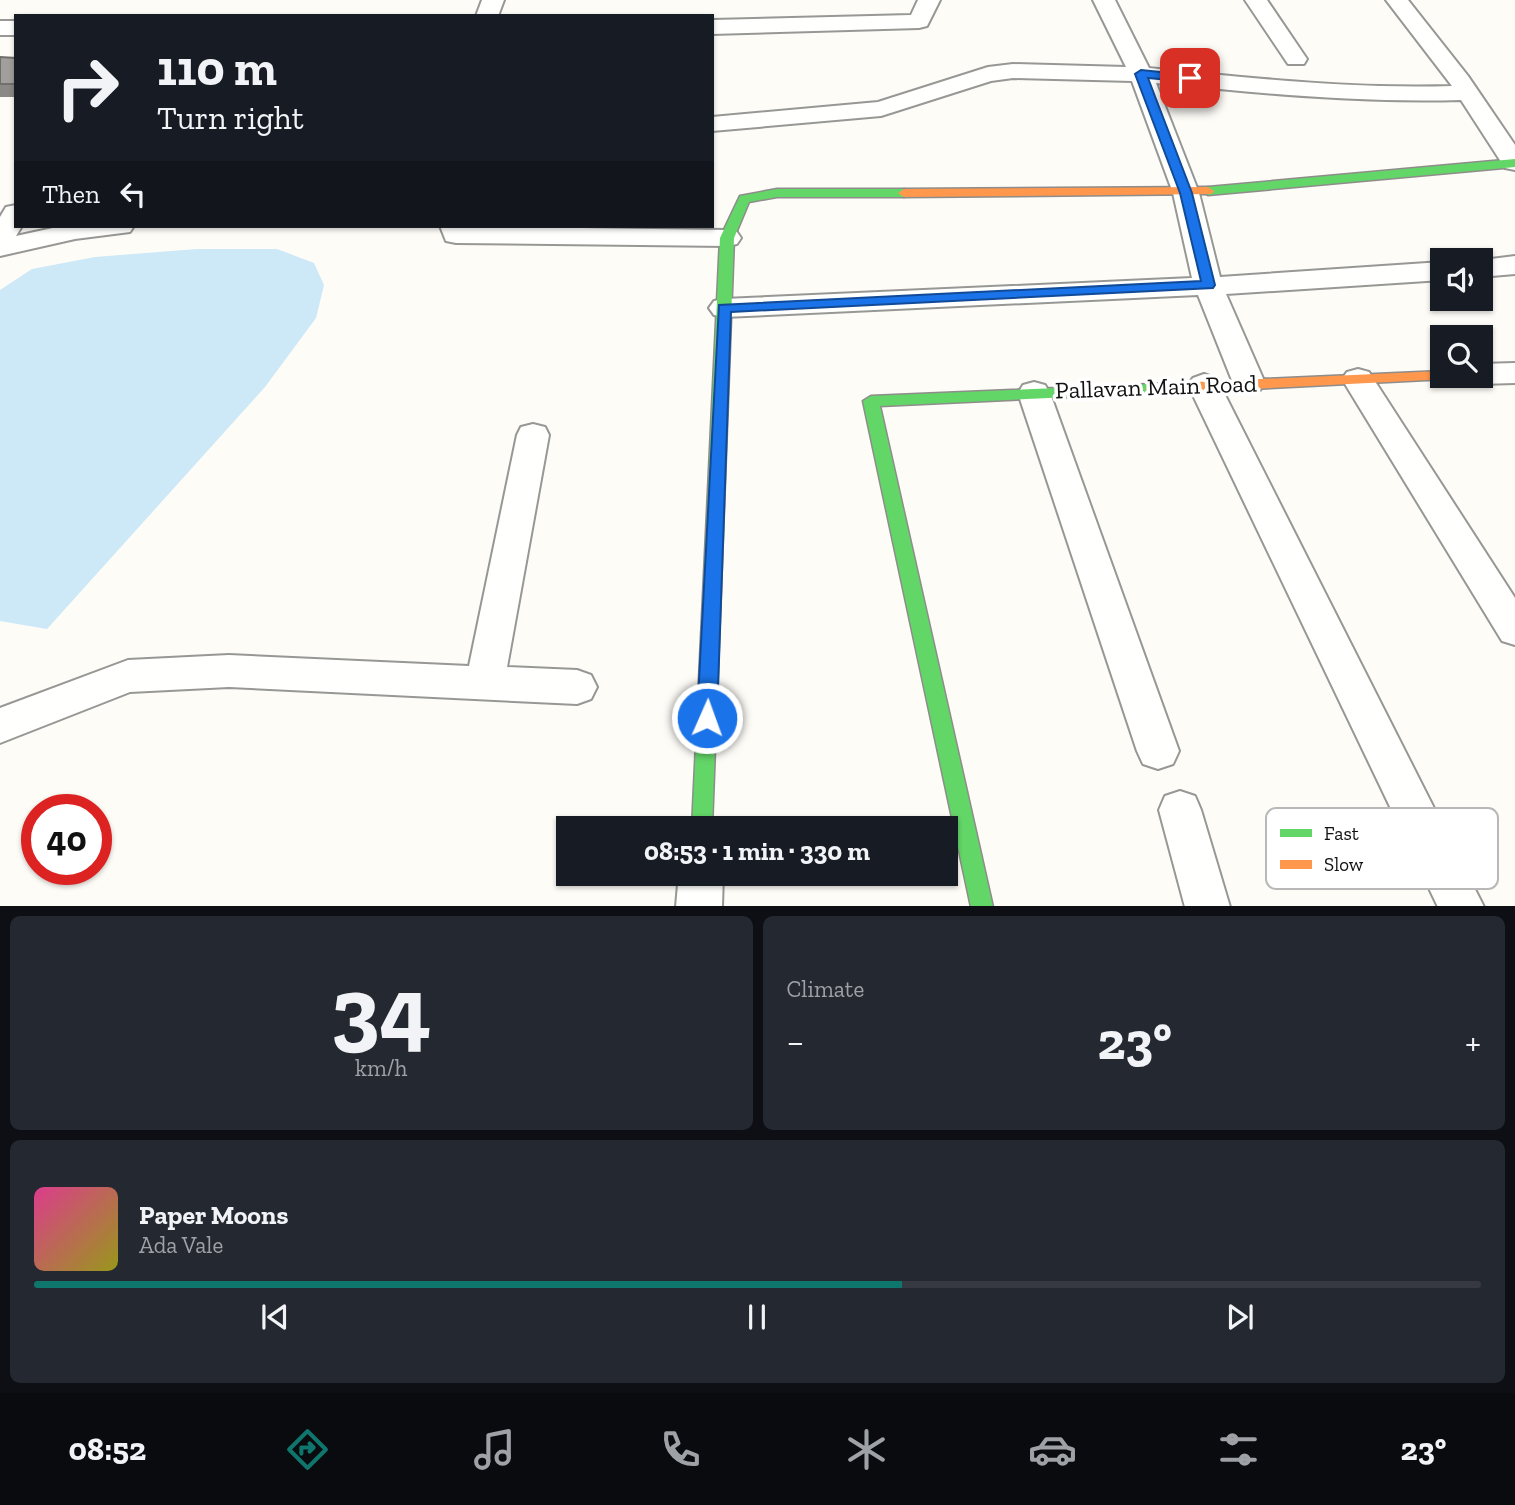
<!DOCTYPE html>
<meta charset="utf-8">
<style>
body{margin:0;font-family:"Zilla Slab",serif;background:#242831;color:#f1f3f6;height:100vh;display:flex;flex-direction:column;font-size:26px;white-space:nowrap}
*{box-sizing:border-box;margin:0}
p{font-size:23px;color:#9ea1a6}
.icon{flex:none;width:38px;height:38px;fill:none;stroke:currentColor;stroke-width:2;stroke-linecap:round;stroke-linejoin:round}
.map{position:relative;height:906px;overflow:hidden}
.details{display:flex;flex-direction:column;gap:10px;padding:10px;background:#0d0f14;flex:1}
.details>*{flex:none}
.top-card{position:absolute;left:14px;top:14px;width:700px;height:214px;border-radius:0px;box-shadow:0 2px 5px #0004;background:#171b24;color:#f1f3f6;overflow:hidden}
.controls{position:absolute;left:1430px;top:248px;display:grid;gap:14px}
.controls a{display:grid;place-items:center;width:63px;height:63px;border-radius:0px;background:#171b24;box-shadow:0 2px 5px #0004;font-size:35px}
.speed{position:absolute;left:21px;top:794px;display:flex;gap:14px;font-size:35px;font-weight:700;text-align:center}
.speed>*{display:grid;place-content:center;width:91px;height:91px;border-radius:50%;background:#171b24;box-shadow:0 2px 5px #0004;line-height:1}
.speed .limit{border:10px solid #d22;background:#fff;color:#111}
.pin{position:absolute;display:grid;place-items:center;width:60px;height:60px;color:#fff;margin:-30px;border-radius:14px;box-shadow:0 4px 10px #0006}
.me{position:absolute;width:77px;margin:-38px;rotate:2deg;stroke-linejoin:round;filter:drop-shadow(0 0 5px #0008)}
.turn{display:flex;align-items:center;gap:24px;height:147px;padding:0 28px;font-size:32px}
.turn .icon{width:91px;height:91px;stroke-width:2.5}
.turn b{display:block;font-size:49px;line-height:60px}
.then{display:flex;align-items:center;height:66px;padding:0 28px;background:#0003;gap:14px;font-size:26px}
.big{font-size:52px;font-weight:700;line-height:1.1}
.details .card{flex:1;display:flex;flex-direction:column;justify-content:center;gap:10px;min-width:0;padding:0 24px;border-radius:10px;background:#242831}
.details .dial{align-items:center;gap:0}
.dial b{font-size:91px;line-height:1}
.song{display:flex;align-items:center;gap:21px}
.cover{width:84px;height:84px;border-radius:10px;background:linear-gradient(135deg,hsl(330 70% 55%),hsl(60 70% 35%))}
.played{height:7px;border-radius:4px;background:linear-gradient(90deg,#0f766e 60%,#363941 60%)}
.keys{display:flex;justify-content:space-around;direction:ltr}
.heat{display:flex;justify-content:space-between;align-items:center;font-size:38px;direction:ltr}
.details .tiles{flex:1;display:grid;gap:10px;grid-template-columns:1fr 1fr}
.card:last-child{grid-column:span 2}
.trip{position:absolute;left:556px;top:816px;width:402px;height:70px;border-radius:0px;background:#171b24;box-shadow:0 2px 5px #0004;font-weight:700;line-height:70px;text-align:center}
.menu{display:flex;height:112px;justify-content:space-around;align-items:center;background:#090b0e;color:#9ea1a6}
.menu .icon{width:49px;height:49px}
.menu .selected{color:#0f766e}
.menu b{font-size:32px;color:#f1f3f6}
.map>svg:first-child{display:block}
.water{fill:#cde8f7}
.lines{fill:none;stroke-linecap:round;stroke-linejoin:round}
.street-casing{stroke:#979795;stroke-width:4}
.fast-casing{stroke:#8e8d8b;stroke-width:3}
.slow-casing{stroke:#8e8d8b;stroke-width:3}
.street{fill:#fffffe;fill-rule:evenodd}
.fast{fill:#63d668;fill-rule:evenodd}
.slow{fill:#ff974d;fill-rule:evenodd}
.wall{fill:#8a8986}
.building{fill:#a19f9c;stroke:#716f6d;stroke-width:2}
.route{fill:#1a73e8;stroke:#114b97;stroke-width:2}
.labels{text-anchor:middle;stroke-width:7;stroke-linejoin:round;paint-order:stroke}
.street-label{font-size:24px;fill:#111;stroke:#fff}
.key{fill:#fff;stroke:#b8b8b8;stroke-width:2}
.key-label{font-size:19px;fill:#111}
</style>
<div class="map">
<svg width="1515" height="907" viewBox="0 0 1515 907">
<rect width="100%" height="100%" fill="#fdfcf7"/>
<path class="water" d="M197,249h80l37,14 10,22 -8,33 -51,69 -218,242 -47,-8v-331l32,-21 63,-12z"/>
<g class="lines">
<g class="street-casing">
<path id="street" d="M482,0h22l-6,16h-22z
M918,0h22l-13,26 -8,2 -207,6v-14l199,-5z
M1093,0h22l34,68c101,10 201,21 303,18l-66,-86h22l60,76 47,69v25l-10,-2 -44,-68c-103,3 -203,-7 -305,-17l43,110 21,84 222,-15v18l-216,14 39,89 -5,7 -11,3 -11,-3 -5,-7 -35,-88 -474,22 -10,-2 -5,-7 5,-7 10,-2 468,-21 -19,-85 -41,-112 -119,-3 -22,3 -110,35 -169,15v-14l166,-15 110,-35 25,-3 113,3z
M1245,0h22l40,59 -3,5h-16z
M0,21h16v14h-16z
M16,205v21h6l-6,10 46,-10h72l-4,6 -55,7 -75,17v-39l6,-10z
M440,226l287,4 10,2 4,6 -4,6 -10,2 -271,-3 -10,-2z
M1515,256v18l-35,3v-16h-5z
M1515,363v20l-35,1 -11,-3 -3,-5h14v-12z
M1358,369l11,3 146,226v47l-13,-4 -160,-262 5,-7z
M1204,374l11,4 5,7 264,522h-46l-250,-522 5,-7z
M1034,382l11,3 5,8 129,358 -6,13 -15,5 -15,-5 -6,-13 -119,-358 5,-8z
M533,424l12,3 4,8 -42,232 70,3 14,5 6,12 -6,12 -14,5 -348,-17 -99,5 -130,51v-35l128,-48 101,-5 240,11 48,-231 4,-8z
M1180,791l15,5 6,14 29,97h-45l-26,-97 6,-14z
M679,873h44l-1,34h-46z"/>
</g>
<g class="fast-casing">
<path id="fast" d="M1515,159v8l-307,28 -6,-4 6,-4z
M777,189h127l6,4 -6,4h-127l-28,5 -15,36 -22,590h-20l28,-590 20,-42z
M1152,384l7,5 -2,4 -277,13 113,501h-22l-108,-506 8,-5z"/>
</g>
<g class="slow-casing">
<path id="slow" d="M1208,187l6,4 -2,3 -308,3 -6,-4 6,-4z
M1442,371v5h7l-2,3 -295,15 -7,-5 7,-5z"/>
</g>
<use href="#street" class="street"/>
<use href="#fast" class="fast"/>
<use href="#slow" class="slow"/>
</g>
<path class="wall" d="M0,57l16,1v39h-16z"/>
<path class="building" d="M0,57l16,1v26h-16z"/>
<path class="route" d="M1141,70l49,5 6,3 -6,4 -42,-4 44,115 23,92 -2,3 -482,24 -14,406 -3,6 -7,2 -7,-2 -3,-6 22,-413 482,-24 -21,-88 -45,-119z"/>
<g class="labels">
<g class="street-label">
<text transform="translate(1156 387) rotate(-2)" y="8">Pallavan Main Road</text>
</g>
</g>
<rect x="1266" y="808" width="232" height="81" rx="10" class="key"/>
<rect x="1280" y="829" width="32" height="8" fill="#63d668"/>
<rect x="1280" y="860" width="32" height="9" fill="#ff974d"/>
<g class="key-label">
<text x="1324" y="840">Fast</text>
<text x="1324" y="871">Slow</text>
</g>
</svg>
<div class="controls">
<a><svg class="icon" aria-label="sound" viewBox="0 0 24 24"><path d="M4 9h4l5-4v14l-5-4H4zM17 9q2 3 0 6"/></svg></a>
<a><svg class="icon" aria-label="search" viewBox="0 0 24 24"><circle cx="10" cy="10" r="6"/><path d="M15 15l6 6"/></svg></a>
</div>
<div class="speed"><div class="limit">40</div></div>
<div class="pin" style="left:1190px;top:78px;background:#d93025"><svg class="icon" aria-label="arrive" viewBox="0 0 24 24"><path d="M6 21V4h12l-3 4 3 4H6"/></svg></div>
<svg class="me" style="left:707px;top:718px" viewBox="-20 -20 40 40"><circle r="17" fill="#1a73e8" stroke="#fff" stroke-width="3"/><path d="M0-11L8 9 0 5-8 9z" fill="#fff"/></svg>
<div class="trip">08:53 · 1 min · 330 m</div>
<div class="top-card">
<div class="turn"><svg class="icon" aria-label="right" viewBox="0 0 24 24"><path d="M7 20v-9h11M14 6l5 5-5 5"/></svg><div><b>110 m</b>Turn right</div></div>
<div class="then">Then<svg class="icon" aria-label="left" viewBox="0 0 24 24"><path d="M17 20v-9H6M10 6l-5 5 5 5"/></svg></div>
</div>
</div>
<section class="details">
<div class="tiles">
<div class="card dial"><b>34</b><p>km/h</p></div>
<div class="card"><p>Climate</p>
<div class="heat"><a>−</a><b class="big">23°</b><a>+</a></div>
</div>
<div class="card">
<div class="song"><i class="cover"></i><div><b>Paper Moons</b><p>Ada Vale</p></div></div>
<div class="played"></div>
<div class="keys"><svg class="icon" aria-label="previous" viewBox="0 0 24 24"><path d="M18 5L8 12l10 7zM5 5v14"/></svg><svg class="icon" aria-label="pause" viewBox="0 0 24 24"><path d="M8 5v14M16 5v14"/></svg><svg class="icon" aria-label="next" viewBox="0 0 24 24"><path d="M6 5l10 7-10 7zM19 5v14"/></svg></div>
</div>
</div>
</section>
<nav class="menu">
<b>08:52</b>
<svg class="icon selected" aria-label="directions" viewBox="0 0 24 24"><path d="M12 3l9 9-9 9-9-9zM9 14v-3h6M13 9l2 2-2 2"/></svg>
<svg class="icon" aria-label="music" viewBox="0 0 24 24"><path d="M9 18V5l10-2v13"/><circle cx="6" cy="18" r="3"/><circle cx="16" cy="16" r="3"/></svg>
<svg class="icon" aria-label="phone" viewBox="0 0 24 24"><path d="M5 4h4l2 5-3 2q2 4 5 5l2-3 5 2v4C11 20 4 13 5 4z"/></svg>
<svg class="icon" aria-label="climate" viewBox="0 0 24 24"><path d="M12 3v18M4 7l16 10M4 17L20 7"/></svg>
<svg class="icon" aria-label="car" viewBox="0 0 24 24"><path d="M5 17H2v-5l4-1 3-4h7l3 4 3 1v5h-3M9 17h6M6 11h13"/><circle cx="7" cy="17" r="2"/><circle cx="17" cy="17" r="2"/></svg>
<svg class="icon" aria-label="filters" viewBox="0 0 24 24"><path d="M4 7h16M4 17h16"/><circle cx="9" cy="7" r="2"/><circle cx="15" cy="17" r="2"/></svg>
<b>23°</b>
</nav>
